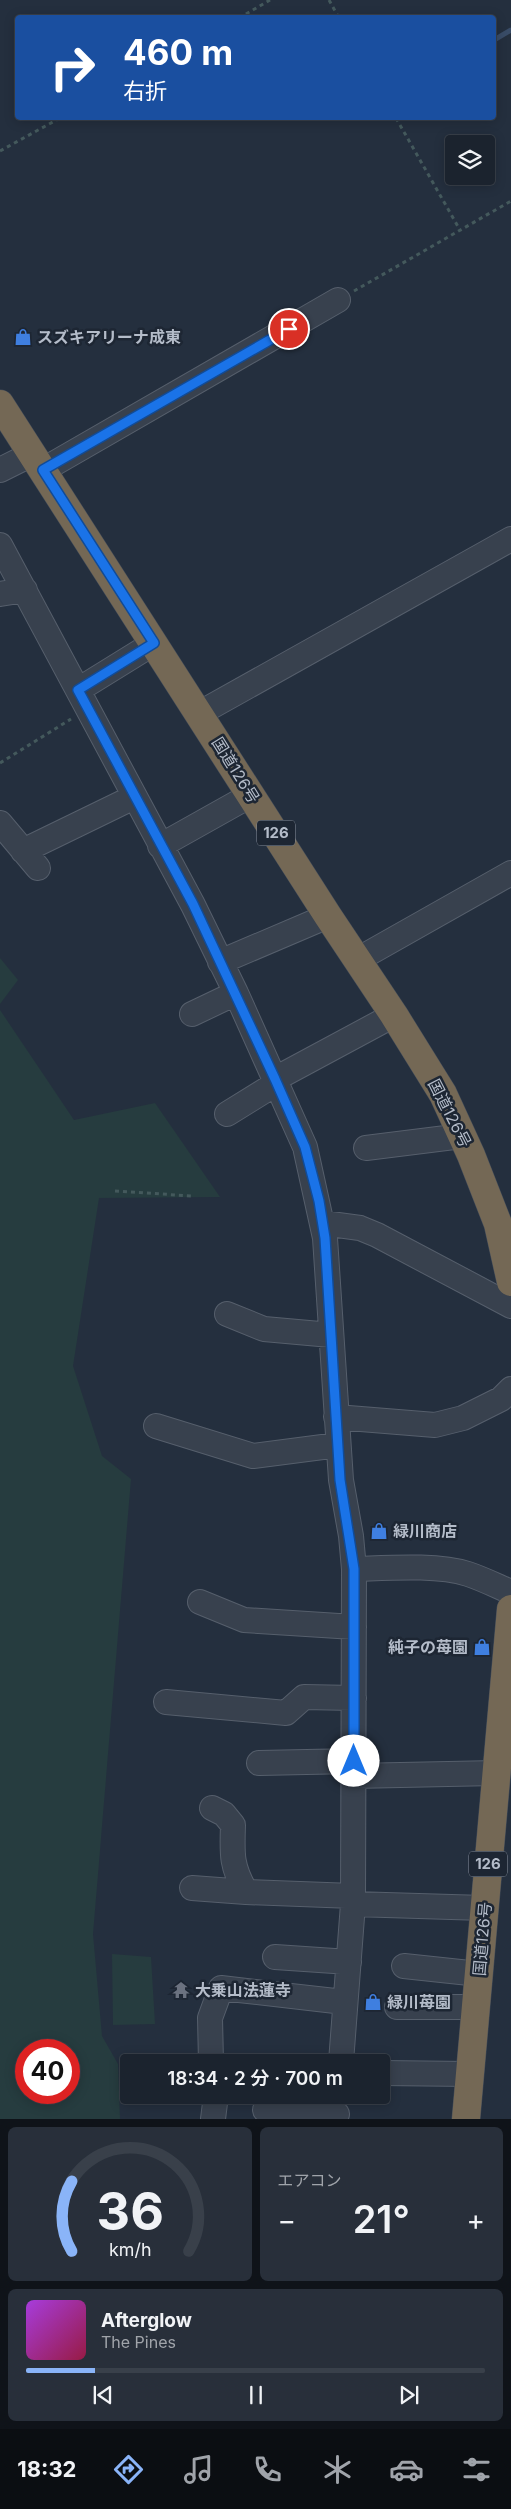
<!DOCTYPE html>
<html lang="ja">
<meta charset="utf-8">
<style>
body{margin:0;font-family:Inter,"Noto Sans JP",sans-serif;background:#282f3a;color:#f1f3f6;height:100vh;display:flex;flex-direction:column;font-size:19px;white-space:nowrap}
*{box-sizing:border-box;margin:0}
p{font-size:16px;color:#a0a4aa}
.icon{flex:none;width:28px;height:28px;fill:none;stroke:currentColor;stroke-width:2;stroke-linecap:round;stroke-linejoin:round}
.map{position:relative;height:2119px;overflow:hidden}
.details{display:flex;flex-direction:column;gap:8px;padding:8px;background:#0f1319;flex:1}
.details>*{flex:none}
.guide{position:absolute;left:15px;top:15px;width:481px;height:105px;border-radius:5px;box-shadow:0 2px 12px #0003,0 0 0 1px #39404a;background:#1a4fa0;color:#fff;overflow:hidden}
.tools{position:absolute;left:445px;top:135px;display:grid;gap:10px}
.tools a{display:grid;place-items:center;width:50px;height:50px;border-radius:5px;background:#1b232e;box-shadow:0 2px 12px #0003,0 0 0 1px #39404a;font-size:25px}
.speed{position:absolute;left:15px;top:2039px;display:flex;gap:10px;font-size:25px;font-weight:700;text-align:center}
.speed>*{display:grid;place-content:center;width:65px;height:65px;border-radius:50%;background:#1b232e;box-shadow:0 2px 12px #0003,0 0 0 1px #39404a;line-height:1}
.speed .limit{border:8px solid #d22;background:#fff;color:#111}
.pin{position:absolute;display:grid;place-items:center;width:42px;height:42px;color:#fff;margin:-21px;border:2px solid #fff;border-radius:50%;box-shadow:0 1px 5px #0007}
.me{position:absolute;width:55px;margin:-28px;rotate:0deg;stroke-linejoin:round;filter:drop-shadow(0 0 4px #0008)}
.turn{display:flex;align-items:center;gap:18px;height:105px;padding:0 25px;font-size:22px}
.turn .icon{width:65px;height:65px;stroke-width:2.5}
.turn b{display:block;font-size:35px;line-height:42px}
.big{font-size:38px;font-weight:600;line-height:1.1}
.details .widget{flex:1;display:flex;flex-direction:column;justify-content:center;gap:8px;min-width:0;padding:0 18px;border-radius:8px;background:#282f3a}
.details .dial{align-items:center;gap:0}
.dial svg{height:130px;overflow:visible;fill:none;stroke:#39404a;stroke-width:7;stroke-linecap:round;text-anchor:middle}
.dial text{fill:#f1f3f6;stroke:none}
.song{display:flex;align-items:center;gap:15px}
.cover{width:60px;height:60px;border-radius:8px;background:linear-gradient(135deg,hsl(280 70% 55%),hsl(340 70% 35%))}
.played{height:5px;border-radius:2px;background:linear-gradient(90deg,#8ab4f8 15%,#39404a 15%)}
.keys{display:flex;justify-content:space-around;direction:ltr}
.heat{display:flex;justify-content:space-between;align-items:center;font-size:28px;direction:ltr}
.details .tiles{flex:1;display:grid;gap:8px;grid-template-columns:1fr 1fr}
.widget:last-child{grid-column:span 2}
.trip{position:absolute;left:120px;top:2054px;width:270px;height:50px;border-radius:5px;background:#1b232e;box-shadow:0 2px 12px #0003,0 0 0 1px #39404a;font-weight:600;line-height:50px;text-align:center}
.menu{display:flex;height:80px;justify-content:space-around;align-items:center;background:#0b0e12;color:#a0a4aa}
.menu .icon{width:35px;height:35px}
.menu .on{color:#8ab4f8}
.menu b{font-size:22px;color:#f1f3f6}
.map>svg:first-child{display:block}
.green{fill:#263c3f;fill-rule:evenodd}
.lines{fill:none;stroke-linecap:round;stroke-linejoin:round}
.stream{stroke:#394c67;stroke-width:5}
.minor-casing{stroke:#565f6c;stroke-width:26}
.highway-casing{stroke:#434c59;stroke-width:29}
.path{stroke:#44595c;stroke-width:3;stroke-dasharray:4 4;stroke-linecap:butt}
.minor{stroke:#38414e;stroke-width:24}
.highway{stroke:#746855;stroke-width:28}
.route-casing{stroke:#114b97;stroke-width:12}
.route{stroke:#1a73e8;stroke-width:9}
.labels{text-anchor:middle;stroke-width:5;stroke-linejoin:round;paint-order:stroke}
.shield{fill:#1d2633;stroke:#878f9c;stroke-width:1}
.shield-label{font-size:15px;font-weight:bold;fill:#b4bcc9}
.poi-label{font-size:16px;font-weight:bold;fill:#b4bcc9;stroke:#1d2633;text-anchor:start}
.street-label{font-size:16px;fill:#b4bcc9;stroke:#1d2633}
</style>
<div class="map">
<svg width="511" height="2119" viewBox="0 0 511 2119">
<rect width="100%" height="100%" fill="#242f3e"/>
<path class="green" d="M0,958l18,22 -18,24z
M0,1010l74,110 81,-17 65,94 -121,1 -26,168 29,90 29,23 -38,455 9,102 16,28 2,55h-120zM26,2050h43v42h-43z
M112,1954l39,3 4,67 -42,1z"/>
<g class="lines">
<path class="stream" d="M494,40l17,-10"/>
<g class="minor-casing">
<path id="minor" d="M0,470l32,-16
M43,470l295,-170
M0,545l193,360 43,88 69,154 20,91 16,242 10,56 3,33 -1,335 -12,158
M0,594l25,-4
M78,690l76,-47
M200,713l311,-174
M0,823l38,45
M160,846l91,-51
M23,851l111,-54
M357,960l154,-87
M220,962l108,-46
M192,1014l44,-21
M275,1079l119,-64
M227,1114l50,-31
M366,1148l96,-12
M323,1223l37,5 17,7 134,71
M227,1314l37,15 67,6
M336,1417l99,8 28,-7 38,-19 10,-10
M156,1426l97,30 85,-11
M354,1569c33,-1 83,-5 114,5 15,5 29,12 43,18
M200,1602l44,18 110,7
M166,1702l120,11 18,-16 50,1
M259,1763l95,-2
M353,1776l143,-3
M212,1808l12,6 9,11c-1,29 -2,41 13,67
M192,1888l54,4 107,4
M353,1904l131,4
M275,1957l74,5
M404,1966l75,8
M397,2007h79
M211,2062l-1,-44 11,-30 123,14
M381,2073l89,1
M265,2110l33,-3 39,7
M213,2119l3,-24"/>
</g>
<g class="highway-casing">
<path id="highway" d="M0,404l328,512 66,99 49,79 28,61 27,69 13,58
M466,2119l45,-510"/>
</g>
<path class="path" d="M329,0l10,18
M239,18l31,-18
M396,118l64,112
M0,151l60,-33
M354,291l157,-90
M0,763l71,-44
M115,1191l77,5"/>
<use href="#minor" class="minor"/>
<use href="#highway" class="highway"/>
</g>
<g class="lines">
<g class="route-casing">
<path id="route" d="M289,329l-246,141 111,173 -76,47 115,214 82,175 30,68 14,54 6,37 15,242 14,89v192"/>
</g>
<use href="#route" class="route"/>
</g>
<defs>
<g id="shop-bare" transform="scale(1.35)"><path d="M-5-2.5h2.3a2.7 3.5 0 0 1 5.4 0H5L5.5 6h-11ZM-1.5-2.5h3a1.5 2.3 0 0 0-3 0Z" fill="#3f7fe0" stroke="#1d2633" stroke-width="2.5" paint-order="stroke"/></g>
<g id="temple-bare" transform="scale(1.35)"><path d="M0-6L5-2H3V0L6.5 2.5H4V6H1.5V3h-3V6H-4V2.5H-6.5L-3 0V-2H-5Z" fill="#6b7280" stroke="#1d2633" stroke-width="2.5" paint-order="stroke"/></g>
</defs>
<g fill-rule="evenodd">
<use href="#shop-bare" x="23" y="337"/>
<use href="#shop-bare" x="379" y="1531"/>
<use href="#shop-bare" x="482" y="1647"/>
<use href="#temple-bare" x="181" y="1990"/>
<use href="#shop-bare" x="373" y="2002"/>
</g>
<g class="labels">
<g class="shield">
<rect x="257" y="820.5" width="38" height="25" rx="4"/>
<rect x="469" y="1851.5" width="38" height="25" rx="4"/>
</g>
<g class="shield-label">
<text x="276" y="838">126</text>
<text x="488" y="1869">126</text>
</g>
<g class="poi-label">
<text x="37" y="343">スズキアリーナ成東</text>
<text x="393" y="1537">緑川商店</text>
<text x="468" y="1653" text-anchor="end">純子の苺園</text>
<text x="195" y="1996">大乗山法蓮寺</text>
<text x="387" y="2008">緑川苺園</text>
</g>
<g class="street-label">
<text transform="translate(236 770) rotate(58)" y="6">国道126号</text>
<text transform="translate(450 1113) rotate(63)" y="6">国道126号</text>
<text transform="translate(482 1939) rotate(-85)" y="6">国道126号</text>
</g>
</g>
</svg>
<div class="tools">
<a><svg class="icon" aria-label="layers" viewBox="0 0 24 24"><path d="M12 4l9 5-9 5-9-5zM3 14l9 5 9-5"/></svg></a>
</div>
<div class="speed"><div class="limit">40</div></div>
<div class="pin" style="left:289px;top:329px;background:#d93025"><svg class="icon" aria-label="arrive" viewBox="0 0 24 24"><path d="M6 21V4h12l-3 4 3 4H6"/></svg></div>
<svg class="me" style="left:354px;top:1761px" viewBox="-20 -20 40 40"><circle r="19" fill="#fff"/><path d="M0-13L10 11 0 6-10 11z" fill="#1a73e8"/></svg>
<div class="trip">18:34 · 2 分 · 700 m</div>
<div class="guide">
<div class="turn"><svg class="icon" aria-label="right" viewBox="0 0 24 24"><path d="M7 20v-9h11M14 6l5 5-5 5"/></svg><div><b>460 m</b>右折</div></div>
</div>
</div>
<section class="details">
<div class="tiles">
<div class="widget dial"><svg viewBox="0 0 100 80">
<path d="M14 69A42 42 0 1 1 86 69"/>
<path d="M14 69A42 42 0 0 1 14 26" stroke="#8ab4f8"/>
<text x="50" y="56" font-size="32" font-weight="700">36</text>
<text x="50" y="72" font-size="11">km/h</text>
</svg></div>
<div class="widget"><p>エアコン</p>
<div class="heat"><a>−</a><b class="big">21°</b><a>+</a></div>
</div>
<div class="widget">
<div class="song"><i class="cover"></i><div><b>Afterglow</b><p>The Pines</p></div></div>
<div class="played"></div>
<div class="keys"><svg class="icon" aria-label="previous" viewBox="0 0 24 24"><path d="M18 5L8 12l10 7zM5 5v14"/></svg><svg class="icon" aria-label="pause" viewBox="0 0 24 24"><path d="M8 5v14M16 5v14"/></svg><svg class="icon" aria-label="next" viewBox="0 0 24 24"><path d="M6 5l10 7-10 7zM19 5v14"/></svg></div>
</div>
</div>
</section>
<nav class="menu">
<b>18:32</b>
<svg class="icon on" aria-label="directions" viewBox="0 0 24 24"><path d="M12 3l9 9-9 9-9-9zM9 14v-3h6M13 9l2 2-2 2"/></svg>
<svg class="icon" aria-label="music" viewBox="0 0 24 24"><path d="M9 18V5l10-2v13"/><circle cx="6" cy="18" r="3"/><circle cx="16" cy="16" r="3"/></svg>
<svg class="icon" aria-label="phone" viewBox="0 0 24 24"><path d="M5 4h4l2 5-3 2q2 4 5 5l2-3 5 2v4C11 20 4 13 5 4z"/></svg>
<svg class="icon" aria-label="climate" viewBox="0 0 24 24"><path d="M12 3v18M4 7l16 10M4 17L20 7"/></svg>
<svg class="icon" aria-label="car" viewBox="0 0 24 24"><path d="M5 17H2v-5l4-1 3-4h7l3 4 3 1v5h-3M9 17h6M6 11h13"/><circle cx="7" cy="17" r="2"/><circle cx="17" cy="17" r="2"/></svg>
<svg class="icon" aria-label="filters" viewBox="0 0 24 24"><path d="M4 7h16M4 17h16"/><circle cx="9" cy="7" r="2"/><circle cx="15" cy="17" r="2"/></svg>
</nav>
